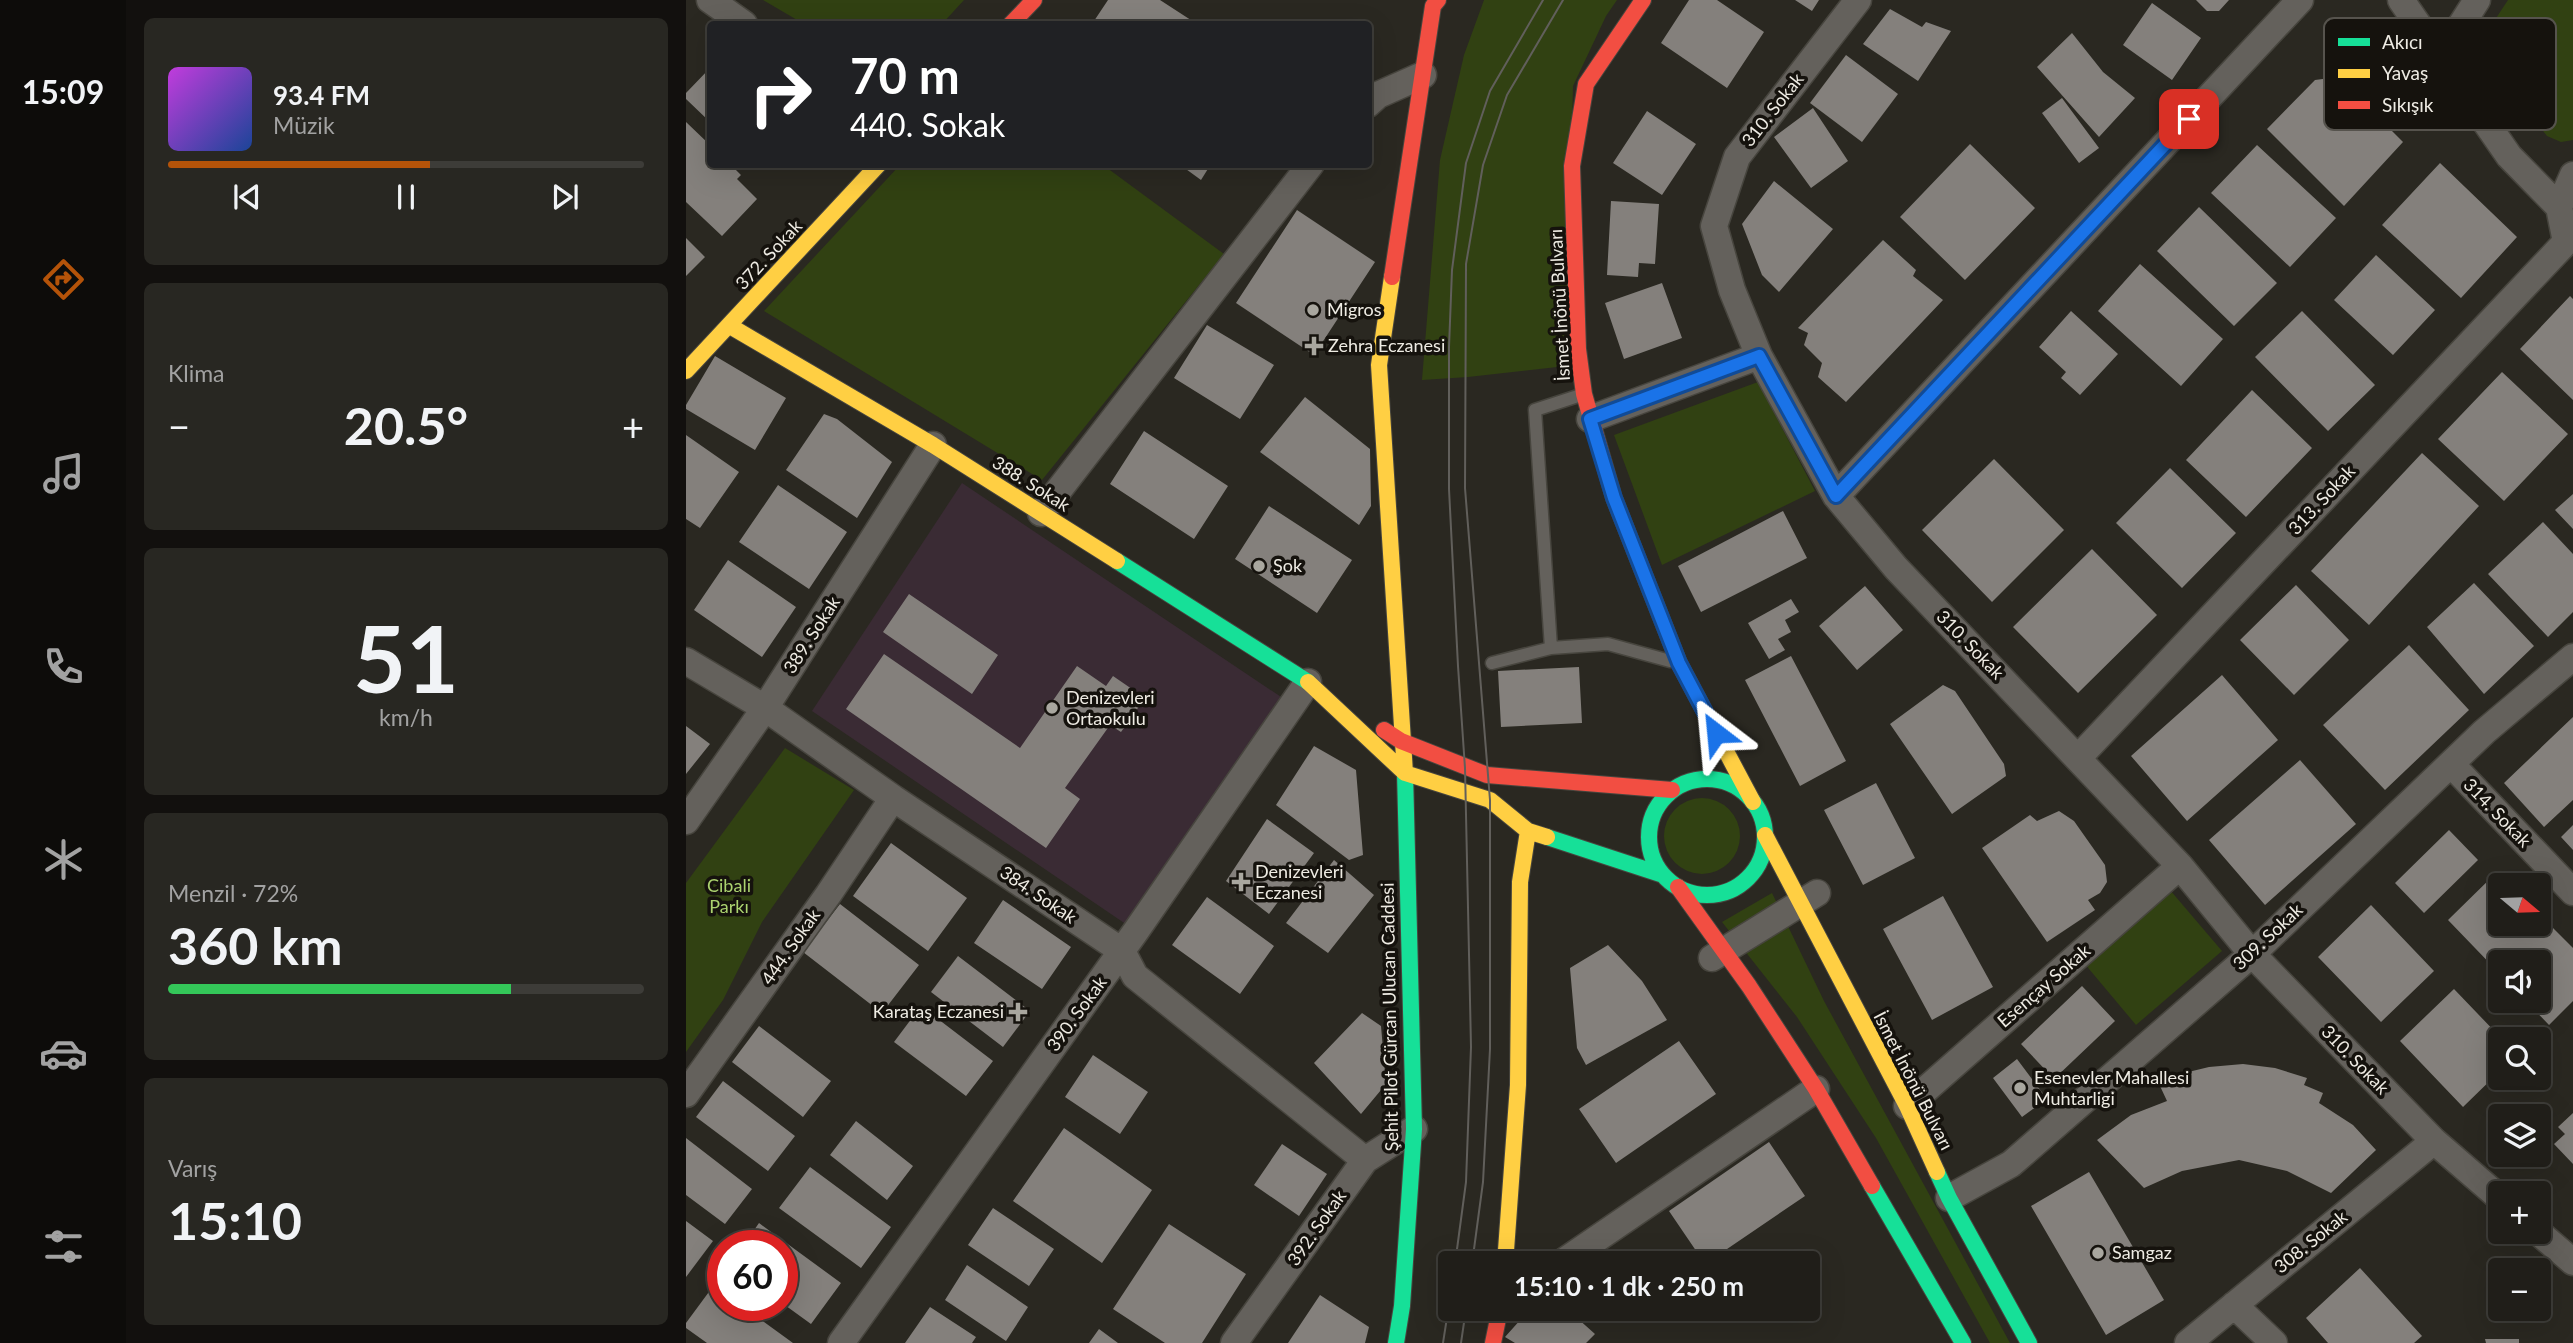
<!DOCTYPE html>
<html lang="tr">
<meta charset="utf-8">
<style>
body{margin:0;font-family:Lato,sans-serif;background:#282722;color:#f1f3f6;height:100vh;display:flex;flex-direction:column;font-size:26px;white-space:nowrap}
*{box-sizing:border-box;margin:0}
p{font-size:23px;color:#a2a2a2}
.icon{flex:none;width:38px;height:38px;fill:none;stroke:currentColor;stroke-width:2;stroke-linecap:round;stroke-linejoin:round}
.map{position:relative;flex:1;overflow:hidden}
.drawer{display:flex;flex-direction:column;gap:18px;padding:18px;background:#12100e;width:560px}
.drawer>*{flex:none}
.hud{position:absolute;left:21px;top:21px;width:665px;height:147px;border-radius:7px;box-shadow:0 7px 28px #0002,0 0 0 2px #3d3c38;background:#202124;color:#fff;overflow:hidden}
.needle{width:46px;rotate:109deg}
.buttons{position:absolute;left:1802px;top:873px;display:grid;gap:14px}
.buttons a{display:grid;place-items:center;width:63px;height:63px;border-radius:7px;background:#201e19;box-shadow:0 7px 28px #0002,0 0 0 2px #3d3c38;font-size:35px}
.speed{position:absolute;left:21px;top:1230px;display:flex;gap:14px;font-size:35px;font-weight:700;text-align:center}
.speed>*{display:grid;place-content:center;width:91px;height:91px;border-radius:50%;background:#201e19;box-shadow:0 7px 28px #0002,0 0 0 2px #3d3c38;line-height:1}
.speed .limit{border:10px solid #d22;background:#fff;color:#111}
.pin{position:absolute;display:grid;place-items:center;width:60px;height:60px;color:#fff;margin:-30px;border-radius:14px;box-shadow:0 4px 10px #0006}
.me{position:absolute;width:77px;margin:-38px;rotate:331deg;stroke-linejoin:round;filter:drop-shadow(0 0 5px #0008)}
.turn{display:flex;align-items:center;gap:24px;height:147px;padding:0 28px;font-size:32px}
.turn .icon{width:91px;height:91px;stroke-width:2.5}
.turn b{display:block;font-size:49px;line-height:60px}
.big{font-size:52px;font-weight:700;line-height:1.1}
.drawer .widget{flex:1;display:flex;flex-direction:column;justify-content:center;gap:10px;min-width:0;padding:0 24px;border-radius:10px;background:#282722}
.drawer .dial{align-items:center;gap:0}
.dial b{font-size:91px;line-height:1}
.song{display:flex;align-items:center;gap:21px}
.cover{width:84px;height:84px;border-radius:10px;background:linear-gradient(135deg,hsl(290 70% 55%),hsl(220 70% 35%))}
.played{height:7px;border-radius:4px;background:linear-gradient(90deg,#b45309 55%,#3d3c38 55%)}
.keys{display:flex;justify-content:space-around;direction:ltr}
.heat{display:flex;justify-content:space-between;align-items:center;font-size:38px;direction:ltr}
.charge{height:10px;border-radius:5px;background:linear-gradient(90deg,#34c759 72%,#3d3c38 0)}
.trip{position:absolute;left:752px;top:1251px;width:382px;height:70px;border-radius:7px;background:#201e19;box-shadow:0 7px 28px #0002,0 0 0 2px #3d3c38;font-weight:700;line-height:70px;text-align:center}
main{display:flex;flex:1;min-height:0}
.tabs{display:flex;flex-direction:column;width:126px;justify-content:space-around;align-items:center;background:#0d0c0a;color:#a2a2a2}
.tabs .icon{width:49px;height:49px}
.tabs .active{color:#b45309}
.tabs b{font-size:32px;color:#f1f3f6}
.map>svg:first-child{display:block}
.education{fill:#3a2b34}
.green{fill:#314112}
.building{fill:#84807c}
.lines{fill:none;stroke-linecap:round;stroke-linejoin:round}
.lane-casing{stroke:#47453e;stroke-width:15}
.street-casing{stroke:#47453e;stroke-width:29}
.fast-casing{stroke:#47453e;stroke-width:18}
.slow-casing{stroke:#47453e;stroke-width:18}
.jam-casing{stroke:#47453e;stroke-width:18}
.lane{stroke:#64615c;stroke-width:12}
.street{stroke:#64615c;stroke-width:26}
.fast{stroke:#16e098;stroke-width:16}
.slow{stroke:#ffcf43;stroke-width:16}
.jam{stroke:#f24e42;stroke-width:16}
.tram{stroke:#615f5b;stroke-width:2}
.route-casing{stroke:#114b97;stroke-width:18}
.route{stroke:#1a73e8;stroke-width:12}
.poi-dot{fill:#a9a79f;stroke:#15120d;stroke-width:2.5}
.labels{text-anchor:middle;stroke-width:7;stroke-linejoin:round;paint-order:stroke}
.street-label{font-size:18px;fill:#eeebe3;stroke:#15120d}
.poi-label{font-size:18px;fill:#eeebe3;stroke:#15120d;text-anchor:start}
.park-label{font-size:18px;fill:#abd26f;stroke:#15120d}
.key{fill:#15120d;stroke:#56534d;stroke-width:2}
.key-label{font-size:19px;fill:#eeebe3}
</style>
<main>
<nav class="tabs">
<b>15:09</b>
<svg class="icon active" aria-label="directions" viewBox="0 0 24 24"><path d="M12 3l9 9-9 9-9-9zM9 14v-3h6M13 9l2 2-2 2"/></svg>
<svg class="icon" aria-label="music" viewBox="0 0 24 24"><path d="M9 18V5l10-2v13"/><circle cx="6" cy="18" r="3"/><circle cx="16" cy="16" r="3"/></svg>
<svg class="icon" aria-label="phone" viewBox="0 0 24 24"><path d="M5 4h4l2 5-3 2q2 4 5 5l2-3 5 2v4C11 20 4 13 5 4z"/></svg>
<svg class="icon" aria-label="climate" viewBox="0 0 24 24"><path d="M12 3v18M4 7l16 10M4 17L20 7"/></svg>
<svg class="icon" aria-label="car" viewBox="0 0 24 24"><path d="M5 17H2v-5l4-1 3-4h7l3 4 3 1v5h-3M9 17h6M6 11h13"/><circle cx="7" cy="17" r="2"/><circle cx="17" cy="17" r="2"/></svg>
<svg class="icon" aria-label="filters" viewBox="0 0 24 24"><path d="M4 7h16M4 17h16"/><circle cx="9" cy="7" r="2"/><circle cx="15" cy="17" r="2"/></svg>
</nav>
<section class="drawer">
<div class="widget">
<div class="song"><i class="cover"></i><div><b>93.4 FM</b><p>Müzik</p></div></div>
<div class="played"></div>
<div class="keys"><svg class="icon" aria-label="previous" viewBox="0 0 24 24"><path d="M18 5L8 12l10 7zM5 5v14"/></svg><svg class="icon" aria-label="pause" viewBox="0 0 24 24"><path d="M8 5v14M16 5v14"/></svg><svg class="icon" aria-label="next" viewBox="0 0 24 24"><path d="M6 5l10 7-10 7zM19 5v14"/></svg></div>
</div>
<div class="widget"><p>Klima</p>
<div class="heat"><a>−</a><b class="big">20.5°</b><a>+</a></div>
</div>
<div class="widget dial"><b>51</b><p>km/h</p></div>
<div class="widget"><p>Menzil · 72%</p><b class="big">360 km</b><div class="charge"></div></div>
<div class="widget"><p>Varış</p><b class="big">15:10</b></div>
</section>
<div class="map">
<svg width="1887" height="1343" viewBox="0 0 1887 1343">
<rect width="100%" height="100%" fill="#2a2821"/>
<path class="education" d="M276,483l331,222 -157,226 -324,-220z"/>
<path class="green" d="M77,0h201l-22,24h-138z
M798,0h133l-11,16 -33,70 -7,280 -98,11 -46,3 18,-220 24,-105z
M1822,0h65v140l-12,2 -14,-6 -70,-89z
M214,165h203l121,89 -182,226 -278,-169z
M1072,382l57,109 -153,74 -48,-130z
M99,748l69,42 -92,132 -39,78 -37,52v-169z
M978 836a38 38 0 1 1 76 0a38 38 0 1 1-76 0Z
M1484,890l52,61 -86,74 -52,-62z
M1086,893l52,108 186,342h-20l-114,-205 -79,-121 -75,-95z"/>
<path class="building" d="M422,0h52l37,24h-105z
M1003,0h28l47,32 -37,56 -66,-45z
M1109,0h24l-7,11z
M1510,0h33l-10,11h-12z
M1466,3l49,35 -29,42 -49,-35z
M1204,9l32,18 4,-5 25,9 -33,50 -55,-37z
M1386,33l31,39 32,26 -36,39 -62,-70z
M1160,55l52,39 -36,48 -52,-39z
M24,68v54l-24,-23v-6z
M1652,77l65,65 -59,64 -77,-77 48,-49z
M1376,98l37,50 -20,15 -37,-50z
M1127,108l35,53 -37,27 -37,-51z
M961,111l49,33 -34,51 -49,-32z
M0,122l24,23v19h20l11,11 -4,4 20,20 -35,37 -36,-34z
M1284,144l65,64 -70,72 -65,-63z
M1571,145l79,73 -46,49 -79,-74z
M1754,163l77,74 -56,61 -79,-73z
M493,164h32l-10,16z
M1088,181l59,48 -54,63 -17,-17 -20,-51z
M925,201l48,3 -4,60 -16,-1 -1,14 -31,-2z
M1513,207l78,76 -43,43 -77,-75z
M611,210l78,52 -61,93 -78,-52z
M0,238l19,19 -19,19z
M1197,240l33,30 -3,6 30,24 -97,102 -28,-25 4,-14 -18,-18 4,-12 -10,-5z
M1690,255l59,55 -42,45 -59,-55z
M1454,264l83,75 -42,47 -83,-75z
M976,283l20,55 -58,21 -19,-56z
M1884,296l3,3v101l-53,-51z
M1385,311l47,43 -38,41 -19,-17 5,-6 -27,-25z
M1616,311l73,74 -47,46 -73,-74z
M521,325l67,40 -34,54 -66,-41z
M29,356l71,42 -31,52 -69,-41v-4z
M1816,372l66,62 -64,67 -66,-62z
M1566,390l60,58 -66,69 -60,-57z
M619,397l65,52 1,57 -12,19 -99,-73z
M138,414l13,5 55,43 -35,56 -71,-48z
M458,431l84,55 -34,53 -84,-55z
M0,435l53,37 -39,56 -14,-9z
M1736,453l57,53 -110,119 -58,-54z
M1308,459l70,71 -72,72 -70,-72z
M1484,468l66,65 -54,55 -66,-65z
M92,485l69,47 -38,57 -70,-47z
M1887,494v35l-18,-19z
M583,506l83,54 -35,53 -82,-54z
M1097,511l24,47 -106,54 -23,-46z
M1857,522l30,32v58l-25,25 -60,-63z
M1406,549l65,66 -79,78 -65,-66z
M42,560l68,47 -34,50 -68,-47z
M1788,583l60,63 -50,48 -57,-67z
M1610,585l53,55 -55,55 -54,-55z
M1179,586l38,44 -46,40 -38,-44z
M223,594l89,61 -26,39 -89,-62z
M1105,599l8,13 -14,8 6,12 -13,7 7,11 -16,9 -21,-36z
M1723,645l60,65 -84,80 -62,-65z
M198,654l136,94 57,-82 29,20 7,-10 32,22 -24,34 -11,-7 -45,63 15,11 -34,49 -200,-139z
M1105,656l55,105 -46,25 -55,-106z
M893,667l3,56 -81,4 -3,-56z
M1536,675l56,65 -91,81 -56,-65z
M1257,685l12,6 49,73 2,12 -54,38 -62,-90z
M1887,717v83l-29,27 -40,-44z
M0,726l24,18 -24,30z
M628,746l42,24 7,85 -14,5 -73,-55z
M1614,760l56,64 -91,81 -56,-65z
M1190,783l39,75 -52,27 -39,-75z
M1373,811l15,10 31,44 2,17 -7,11 -12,7 7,10 -48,32 -65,-94 48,-33 7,6z
M581,819l47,34 -45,61 -43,-33z
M1887,825v25l-12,-13z
M1763,830l29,30 -54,53 -29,-30z
M205,843l76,55 -39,53 -75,-55z
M648,860l40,35 -46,58 -42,-30z
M1812,871l14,15h-11v38h38v-10l34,34v53l-24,24 -23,-24h13v-39h-38v13l-53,-55z
M1257,896l50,91 -61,33 -49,-91z
M521,897l67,49 -34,48 -68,-49z
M317,900l68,47 -29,42 -68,-46z
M154,904l79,61 -37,48 -79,-61z
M1685,905l63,66 -53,51 -63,-65z
M922,945l34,36 25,39 -81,45 -9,-17 -7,-80z
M272,956l72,55 -27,36 -72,-55z
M1396,986l33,35 -61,58 -33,-35z
M1768,989l47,49v32l-38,37 -63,-66z
M235,1006l72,55 -27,35 -72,-54z
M676,1013l19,13 5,58 -25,30 -47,-51z
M73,1026l72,55 -28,36 -71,-55z
M993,1041l37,53 -100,69 -37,-54z
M407,1055l55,37 -28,42 -55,-37z
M1331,1059l30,40 -25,18 -29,-39z
M1557,1064l32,4 32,10 -3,7 19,8 -4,10 34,22 23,25 -45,43 -44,-22 -48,-11 -57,11 -38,17 -47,-48 34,-25 36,-14 -7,-15 21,-5 -1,-7 29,-7z
M37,1081l72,55 -27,35 -72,-54z
M1887,1113v51l-19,-20 11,-10 -7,-7z
M170,1121l57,45 -26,34 -57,-45z
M378,1128l88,62 -50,73 -89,-62z
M0,1138l66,51 -27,35 -39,-29z
M1083,1142l36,54 -100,68 -36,-53z
M596,1144l45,30 -28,42 -45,-31z
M124,1167l81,60 -30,41 -82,-60z
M1403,1172l75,128 -58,35 -75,-129z
M307,1208l61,41 -25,37 -61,-41z
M0,1221l27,20 -27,36z
M73,1223l82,60 -30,41 -29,-21v-57h-39z
M483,1224l77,50 -44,69h-37l-52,-34z
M281,1265l61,42 -22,34 -61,-41z
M1674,1268l62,68 -8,7h-86l-22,-25z
M28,1285l9,6v15h19l51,37h-86l-21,-15v-5z
M634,1295l49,32 -4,16h-77z
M244,1307l46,30 -4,6h-67z
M844,1309h37l28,25 -9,9h-71l-10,-6z
M413,1329l19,14h-29z
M1799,1339h34v4h-33z"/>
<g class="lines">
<g class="lane-casing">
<path id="lane" d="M865,648l-16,-238 46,-15
M806,663l59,-15 57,-4 62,17"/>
</g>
<g class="street-casing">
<path id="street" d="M24,0l34,24
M1172,0l-121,157 -23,69 18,64 27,66 77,140 60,72 284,298 72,88 182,187 67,58
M1715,0l108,156 50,51 7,35
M1754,58l37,-58
M682,104l10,-9 45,-20
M1873,207l14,-32
M904,419l169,-63
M1150,496l464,-496
M355,513l270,-349
M0,661l79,47 128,90 229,153 13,25 230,184
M1392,758l488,-516
M1765,764l122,128
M0,821l79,-113 168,-263
M1026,958l105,-65
M0,1094l142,-199 65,-97
M1221,1106l273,-240
M1263,1198l62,-34 241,-210 232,-222 89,-75
M1852,1232l35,30
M874,1264l256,-175
M1548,1305l40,38
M155,1343l295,-412 172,-249
M548,1343l131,-183 49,-31
M1502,1343l246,-202"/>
</g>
<g class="fast-casing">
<path id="fast" d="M431,561l191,121
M963 837a58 58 0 1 1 116 0a58 58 0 1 1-116 0Z
M861,837l116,38
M1251,1172l12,26 80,145
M1186,1186l91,157
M710,1343l6,-37 12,-177 -9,-356"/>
</g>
<g class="slow-casing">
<path id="slow" d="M706,277l-13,88 26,408
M44,326l203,119 184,116
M0,371l193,-207
M961,582l32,81 74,139
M622,682l97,91 85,27 38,31 19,6
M1079,835l142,271 30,66
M819,1264l13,-179 2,-203 8,-51"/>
</g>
<g class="jam-casing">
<path id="jam" d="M957,0l-57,84 -14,82 6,183 6,45 30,104 33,84
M325,24l23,-24
M706,277l41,-271 5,-6
M698,730l17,11 86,34 185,15
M992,887l71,99 67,103 56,97
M807,1343l7,-34"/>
</g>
<use href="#lane" class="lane"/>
<use href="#street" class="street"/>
<use href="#fast" class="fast"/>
<use href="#slow" class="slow"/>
<use href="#jam" class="jam"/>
<path class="tram" d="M769,1264l11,-82 5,-135 -6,-279 -7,-102 -9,-177v-142l3,-77 14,-107 24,-72 53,-91
M786,1264l11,-82 7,-133v-249l-25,-312 1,-224 17,-99 24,-70 56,-95
M757,1343l8,-51
M775,1343l5,-34"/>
</g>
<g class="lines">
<g class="route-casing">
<path id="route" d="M1030,733l-37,-70 -65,-165 -24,-79 169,-63 77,140 353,-377"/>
</g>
<use href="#route" class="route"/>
</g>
<g class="poi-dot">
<circle cx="627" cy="310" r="7"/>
<path d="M624.5 335.5h7v7h7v7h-7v7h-7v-7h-7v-7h7z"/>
<circle cx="573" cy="566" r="7"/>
<circle cx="366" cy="708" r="7"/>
<path d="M551.5 871.5h7v7h7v7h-7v7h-7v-7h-7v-7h7z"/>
<path d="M328.5 1001.5h7v7h7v7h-7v7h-7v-7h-7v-7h7z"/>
<circle cx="1334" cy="1088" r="7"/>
<circle cx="1412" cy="1253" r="7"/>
</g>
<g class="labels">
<g class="street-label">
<text transform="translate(1087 110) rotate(-52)" y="6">310. Sokak</text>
<text transform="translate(83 255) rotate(-47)" y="6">372. Sokak</text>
<text transform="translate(874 305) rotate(-93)" y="6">İsmet İnönü Bulvarı</text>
<text transform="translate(345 484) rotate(32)" y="6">388. Sokak</text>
<text transform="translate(1636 500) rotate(-47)" y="6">313. Sokak</text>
<text transform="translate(126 635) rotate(-57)" y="6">389. Sokak</text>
<text transform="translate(1284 645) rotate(46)" y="6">310. Sokak</text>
<text transform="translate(1811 813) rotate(46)" y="6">314. Sokak</text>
<text transform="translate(352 895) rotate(34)" y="6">384. Sokak</text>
<text transform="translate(1582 937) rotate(-43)" y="6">309. Sokak</text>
<text transform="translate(105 947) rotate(-55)" y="6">444. Sokak</text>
<text transform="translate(1358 986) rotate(-41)" y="6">Esençay Sokak</text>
<text transform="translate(391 1014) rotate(-54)" y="6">390. Sokak</text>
<text transform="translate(704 1017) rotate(-91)" y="6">Şehit Pilot Gürcan Ulucan Caddesi</text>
<text transform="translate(1669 1060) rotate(46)" y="6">310. Sokak</text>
<text transform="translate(1227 1081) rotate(63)" y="6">İsmet İnönü Bulvarı</text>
<text transform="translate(631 1228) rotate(-55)" y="6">392. Sokak</text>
<text transform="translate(1625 1242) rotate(-39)" y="6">308. Sokak</text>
</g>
<g class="poi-label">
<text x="641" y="316">Migros</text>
<text x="642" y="352">Zehra Eczanesi</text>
<text x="587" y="572">Şok</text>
<text x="380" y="704">Denizevleri<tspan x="380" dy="21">Ortaokulu</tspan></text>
<text x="569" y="878">Denizevleri<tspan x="569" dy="21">Eczanesi</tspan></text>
<text x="318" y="1018" text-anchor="end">Karataş Eczanesi</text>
<text x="1348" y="1084">Esenevler Mahallesi<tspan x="1348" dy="21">Muhtarligi</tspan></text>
<text x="1426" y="1259">Samgaz</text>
</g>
<g class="park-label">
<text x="43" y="892">Cibali<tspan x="43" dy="21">Parkı</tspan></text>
</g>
</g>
<rect x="1638" y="18" width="232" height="112" rx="10" class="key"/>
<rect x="1652" y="38" width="32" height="8" fill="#16e098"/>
<rect x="1652" y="69" width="32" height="9" fill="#ffcf43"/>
<rect x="1652" y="101" width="32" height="8" fill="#f24e42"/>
<g class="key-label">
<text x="1696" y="49">Akıcı</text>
<text x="1696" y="80">Yavaş</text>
<text x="1696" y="112">Sıkışık</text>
</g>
</svg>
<div class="buttons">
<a><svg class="needle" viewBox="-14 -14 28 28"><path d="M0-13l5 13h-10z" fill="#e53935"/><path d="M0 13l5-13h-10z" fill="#a2a2a2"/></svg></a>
<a><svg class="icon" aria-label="sound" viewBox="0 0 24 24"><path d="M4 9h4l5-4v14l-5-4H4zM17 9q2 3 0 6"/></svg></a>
<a><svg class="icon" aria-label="search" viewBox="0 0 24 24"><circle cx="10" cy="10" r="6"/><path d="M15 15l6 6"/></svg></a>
<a><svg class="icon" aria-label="layers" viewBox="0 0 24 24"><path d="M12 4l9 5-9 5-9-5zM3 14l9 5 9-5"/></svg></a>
<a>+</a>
<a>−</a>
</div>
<div class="speed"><div class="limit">60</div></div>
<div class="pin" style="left:1503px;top:119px;background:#d93025"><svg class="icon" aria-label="arrive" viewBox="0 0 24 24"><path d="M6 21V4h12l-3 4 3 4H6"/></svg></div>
<svg class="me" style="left:1030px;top:733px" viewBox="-20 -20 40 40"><path d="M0-17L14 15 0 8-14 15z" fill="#1a73e8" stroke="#fff" stroke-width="4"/></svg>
<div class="trip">15:10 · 1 dk · 250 m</div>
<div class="hud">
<div class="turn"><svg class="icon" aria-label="right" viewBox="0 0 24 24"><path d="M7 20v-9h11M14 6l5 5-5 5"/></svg><div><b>70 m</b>440. Sokak</div></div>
</div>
</div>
</main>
